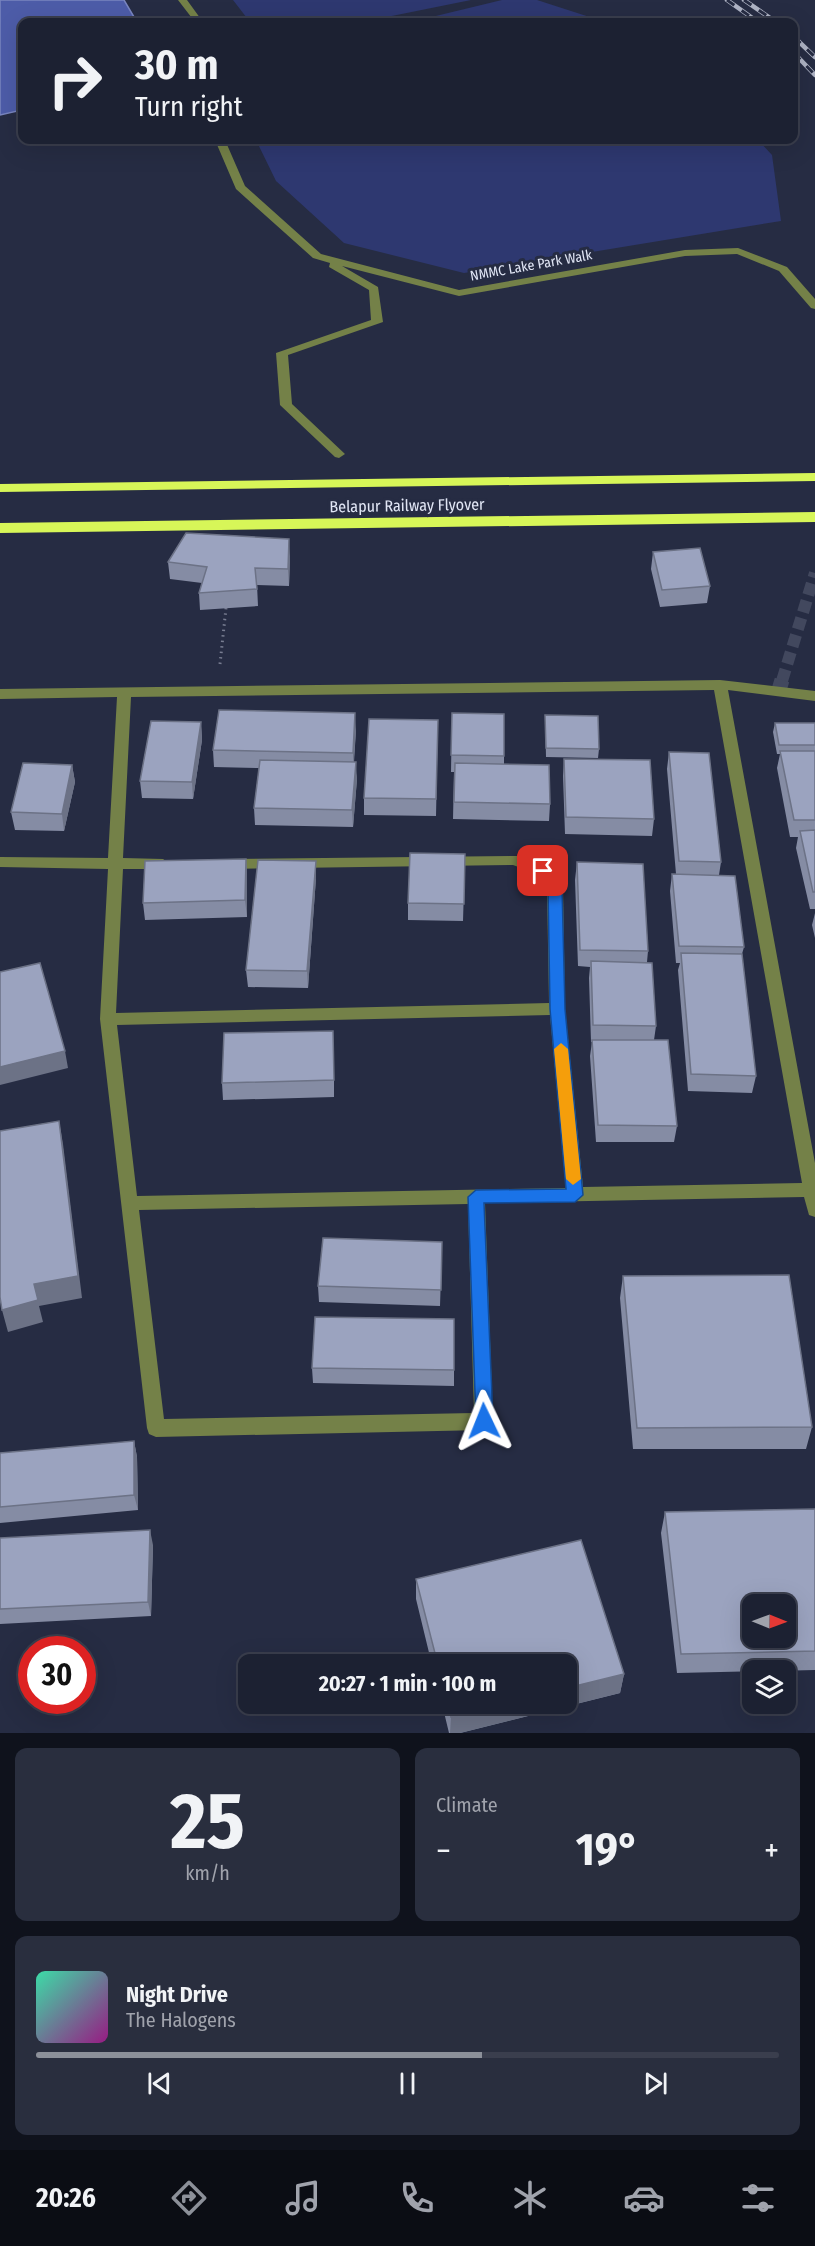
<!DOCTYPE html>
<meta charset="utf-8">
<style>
body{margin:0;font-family:"Fira Sans Condensed",sans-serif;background:#292e3e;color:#f1f3f6;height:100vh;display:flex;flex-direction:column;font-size:22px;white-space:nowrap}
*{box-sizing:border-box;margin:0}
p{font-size:20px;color:#a0a3ac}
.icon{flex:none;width:33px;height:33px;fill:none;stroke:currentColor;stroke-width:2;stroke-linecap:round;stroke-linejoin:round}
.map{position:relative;height:1733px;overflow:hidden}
.details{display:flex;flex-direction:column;gap:15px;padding:15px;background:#0f121c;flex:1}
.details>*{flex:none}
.top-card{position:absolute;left:18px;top:18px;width:780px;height:126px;border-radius:12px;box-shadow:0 6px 24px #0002,0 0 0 2px #3a3e4d;background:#1c2132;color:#f1f3f6;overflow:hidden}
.needle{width:39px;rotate:91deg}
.tools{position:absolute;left:742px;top:1594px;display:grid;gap:12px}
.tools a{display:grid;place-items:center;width:54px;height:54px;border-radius:12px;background:#1c2132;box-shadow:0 6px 24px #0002,0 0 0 2px #3a3e4d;font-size:30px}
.speed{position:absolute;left:18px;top:1636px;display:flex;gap:12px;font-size:30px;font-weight:700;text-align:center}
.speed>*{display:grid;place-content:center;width:78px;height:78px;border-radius:50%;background:#1c2132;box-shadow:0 6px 24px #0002,0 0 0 2px #3a3e4d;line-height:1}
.speed .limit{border:9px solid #d22;background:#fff;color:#111}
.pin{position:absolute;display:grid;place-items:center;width:51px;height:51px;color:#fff;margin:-26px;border-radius:12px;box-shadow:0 3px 9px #0006}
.me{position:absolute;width:66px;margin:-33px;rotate:358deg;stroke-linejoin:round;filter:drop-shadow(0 0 4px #0008)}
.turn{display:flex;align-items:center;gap:21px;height:126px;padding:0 18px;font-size:27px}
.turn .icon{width:78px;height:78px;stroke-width:2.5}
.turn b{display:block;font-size:42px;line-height:51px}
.big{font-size:45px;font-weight:700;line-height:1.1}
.details .tile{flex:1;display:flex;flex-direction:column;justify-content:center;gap:9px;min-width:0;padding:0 21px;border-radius:12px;background:#292e3e}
.details .dial{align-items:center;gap:0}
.dial b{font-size:78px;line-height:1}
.song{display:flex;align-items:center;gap:18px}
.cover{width:72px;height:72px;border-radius:9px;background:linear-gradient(135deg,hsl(160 70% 55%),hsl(310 70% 35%))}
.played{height:6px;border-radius:3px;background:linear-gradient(90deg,#8c9099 60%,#3a3e4d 60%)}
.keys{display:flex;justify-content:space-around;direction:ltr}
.heat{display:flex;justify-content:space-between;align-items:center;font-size:33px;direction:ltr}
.details .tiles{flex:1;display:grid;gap:15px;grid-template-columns:1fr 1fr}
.tile:last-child{grid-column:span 2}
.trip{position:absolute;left:238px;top:1654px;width:339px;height:60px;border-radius:12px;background:#1c2132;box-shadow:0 6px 24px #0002,0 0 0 2px #3a3e4d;font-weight:700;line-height:60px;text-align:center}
.menu{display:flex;height:96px;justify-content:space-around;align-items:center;background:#0b0d14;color:#a0a3ac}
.menu .icon{width:42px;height:42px}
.menu .active{color:#8c9099}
.menu b{font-size:27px;color:#f1f3f6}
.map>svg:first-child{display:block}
.green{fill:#2e3870}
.water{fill:#4d5ca8;stroke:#7985bf;stroke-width:1.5}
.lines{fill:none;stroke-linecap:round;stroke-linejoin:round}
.minor-tunnel-far1{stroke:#42485e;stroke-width:12;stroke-dasharray:12 6;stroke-linecap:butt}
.minor-tunnel{stroke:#42485e;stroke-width:15;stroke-dasharray:15 8;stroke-linecap:butt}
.path{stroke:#787d91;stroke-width:3;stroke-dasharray:1.5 4;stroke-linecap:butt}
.minor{fill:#748148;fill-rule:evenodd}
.highway{fill:#d7f658;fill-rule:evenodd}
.rail-casing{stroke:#aeb3c4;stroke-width:4.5}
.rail{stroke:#262c43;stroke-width:3;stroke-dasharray:9;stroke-linecap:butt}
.wall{fill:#858ca4}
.shaded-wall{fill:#6c7286}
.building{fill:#9ba3bf;stroke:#6c7286;stroke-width:1.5;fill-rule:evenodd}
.route{fill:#1a73e8;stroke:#114b97;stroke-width:1.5}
.slow{fill:#f59e0b}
.labels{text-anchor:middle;stroke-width:6;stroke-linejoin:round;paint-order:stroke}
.far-street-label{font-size:14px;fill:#e1e6f5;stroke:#262c43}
.street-label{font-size:16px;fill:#e1e6f5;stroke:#262c43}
</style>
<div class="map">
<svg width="815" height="1733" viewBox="0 0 815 1733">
<rect width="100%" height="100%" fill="#262c43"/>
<path class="green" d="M233,0h238l-109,22h-112z
M502,0h35l68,22h-194z
M256,140h502l14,15 9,66 -317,52 -120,-30 -68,-62z"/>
<path class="water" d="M0,0h124l13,22h-115v88l-22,5z"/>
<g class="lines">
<path class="minor-tunnel-far1" d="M782,681l33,-108"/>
<path class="minor-tunnel" d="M779,690l3,-10"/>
<path class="path" d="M220,664l6,-56"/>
<path class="minor" d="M178,0h9l16,22h-8z
M215,140h10l20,46 76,68 138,36 226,-40 53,-2 49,19 28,32v10l-4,-1 -32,-37 -42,-17 -52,2 -226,40 -117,-30 36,21 5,35 -95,33 4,49 53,50 -6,4 -4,-1 -55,-52 -4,-52 95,-33 -2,-30 -40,-23 1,-4 -17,-5 -77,-69z
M720,680l95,11v10l-87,-11 87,473v54l-6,-2 -5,-18 -319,6 8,218 -2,6 -7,3 -328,7 -7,-3 -2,-6 -47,-409 8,-150 -108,-2v-10l108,1 9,-161 -117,2v-10zM714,690l88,493 -219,4 -18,-178 -2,-122 -16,-19 -27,-12 -294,3 -7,5 7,5 287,-4 19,7 15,16 2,115 -433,10 7,-144h40l7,-5 -7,-5 -40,-1 8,-161zM550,1015l16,173 -429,8 -20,-171zM468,1204l6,209 -310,6 -25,-209z"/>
<path class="highway" d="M815,473v8l-815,11v-8z
M815,512v10l-815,11v-10z"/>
<g class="rail-casing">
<path id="rail" d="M727,0l31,22
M744,0l32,22
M794,37l21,20
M794,53l21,22"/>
</g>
<use href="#rail" class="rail"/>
</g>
<path class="wall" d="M653,552l57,34 -3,17 -47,4 -9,-38z
M290,556l-1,30 -32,-1 1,21 -58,4 -1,-17 3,-10 -32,-4 -2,-17z
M452,713l52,43v8l46,40 -1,17 -96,-2 1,-47h-3z
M545,715l54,34 -1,9 -52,-1z
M438,720l-2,96 -72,-1v-17z
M201,722l1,18 -9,59 -51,-1 -2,-17z
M775,723h40v186h-5l-14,-61 2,-11h-8l-13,-69 3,-14h-3l-4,-22z
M356,730l-2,32 3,17 -4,48 -98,-2 -1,-17 5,-40 -45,-1 -1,-17z
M669,752l52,110 -2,13 25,72 -2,7 14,122 -4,17 -64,-2 -10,-121 2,-7h-4l-6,-72 2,-17h4l-9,-105z
M564,759l90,60 -2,17 -87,-2 -2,-58z
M72,765l3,17 -11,49 -49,-1 -4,-18z
M465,854l-2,67 -55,-1v-17z
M246,859l1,17v41l-102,3 -2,-17z
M577,862l71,89 -1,11 9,64 -2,14 23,86 -3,16h-78l-6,-86 2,-14h-1l-2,-64 1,-11 -12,-1 -3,-86z
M316,878l-8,110 -60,-1 -2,-17z
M815,913v25l-3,-13z
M334,1047v50l-111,3 -1,-17z
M442,1242l-2,64 -121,-4 -1,-16z
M623,1276l189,151 -6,22h-173l-13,-151z
M312,1368l142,2v16l-141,-3z
M134,1441l3,16 1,53 -138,13v-70z
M815,1509v161l-138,3 -16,-140 4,-21z
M0,1538l153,7 -2,71 -151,8z
M416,1579l208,95 -4,19 -160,40h-11l-7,-29h125v-39h-135l-16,-66z"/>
<path class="shaded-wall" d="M289,539l1,17 -1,30 -1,-17z
M355,713l1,17 -3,40v-17z
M201,722l1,18 -9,59 -1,-17z
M356,762l1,17 -4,48 -1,-17z
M72,765l3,17 -11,49 -2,-17z
M246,859l1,17v41l-2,-17z
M316,861v17l-8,110 -1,-17z
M65,1051l3,17 -68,17v-18z
M59,1121l4,23 19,154 -43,8 4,16 -35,10 -6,-22 32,-26z
M134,1441l3,16 1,53 -4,-15z
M150,1530l3,15 -2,71 -3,-14z
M624,1674l-4,19 -160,40h-10l1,-16 52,-13h64v-16z"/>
<path class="building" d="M186,533l103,6 -1,30 -33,-1 2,21 -58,4 8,-26 -39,-5z
M700,548l10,38 -48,4 -9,-38z
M219,710l136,3 -2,40 -140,-3z
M452,713l52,1v42l-53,-1z
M545,715l53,1 1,33 -53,-1z
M369,719l69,1 -2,79 -72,-1z
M151,721l50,1 -9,60 -52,-1z
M775,723h40v22h-36z
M780,751h35v69h-21z
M669,752l40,1 12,109 -42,-1z
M564,759l86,1 4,59 -88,-2z
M260,760l96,2 -4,48 -98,-2z
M23,763l49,2 -10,49 -51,-2z
M455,763l94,2 1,39 -96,-2z
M815,830v62h-2l-13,-61z
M410,853l55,1 -1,50 -56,-1z
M246,859l-1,41 -102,3 2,-42z
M258,860l58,1 -9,110 -61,-1z
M577,862l66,2 5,87 -68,-1z
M672,874l63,2 9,71 -65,-1z
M681,953l61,1 14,122 -65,-2z
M591,961l61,2 4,63 -63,-1z
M40,963l25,88 -65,16v-95z
M333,1031l1,49 -112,3 2,-50z
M592,1040h76l9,86 -79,-1z
M59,1121l19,155 -44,8 4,16 -36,10 -2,-13v-166z
M323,1238l119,4 -1,48 -123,-4z
M789,1275l23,152 -175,1 -14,-152z
M315,1317l139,2v51l-142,-2z
M134,1441v54l-134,12v-54z
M815,1509v142l-134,3 -16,-142zM753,1605h33v33h-33z
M150,1530l-2,72 -148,7v-71z
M581,1540l43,134 -57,14v-23h-129l-22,-86z
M448,1704h55l-52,13z"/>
<path class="route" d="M543,866l5,2 14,19 3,122 18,186 -8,7 -91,1 9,218 -2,6 -7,2 -6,-2 -2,-6 -8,-224 8,-7 90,-1 -16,-180 -2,-121 -11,-17z"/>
<path class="slow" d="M561,1043l7,6 13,130 -8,6 -7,-6 -12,-130z"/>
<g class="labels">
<g class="far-street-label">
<text transform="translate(531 265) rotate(-10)" y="5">NMMC Lake Park Walk</text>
</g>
<g class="street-label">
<text transform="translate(407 505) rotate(-1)" y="6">Belapur Railway Flyover</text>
</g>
</g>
</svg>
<div class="tools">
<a><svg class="needle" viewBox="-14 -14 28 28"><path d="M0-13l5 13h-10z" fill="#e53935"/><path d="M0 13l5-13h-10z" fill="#a0a3ac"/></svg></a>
<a><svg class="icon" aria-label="layers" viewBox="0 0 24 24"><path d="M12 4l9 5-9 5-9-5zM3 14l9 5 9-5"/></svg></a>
</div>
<div class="speed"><div class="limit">30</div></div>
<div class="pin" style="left:543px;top:871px;background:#d93025"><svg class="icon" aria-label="arrive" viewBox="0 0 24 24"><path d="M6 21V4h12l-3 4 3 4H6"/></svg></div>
<svg class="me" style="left:484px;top:1421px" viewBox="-20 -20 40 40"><path d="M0-17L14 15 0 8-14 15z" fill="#1a73e8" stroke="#fff" stroke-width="4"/></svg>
<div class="trip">20:27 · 1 min · 100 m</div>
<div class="top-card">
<div class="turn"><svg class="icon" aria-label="right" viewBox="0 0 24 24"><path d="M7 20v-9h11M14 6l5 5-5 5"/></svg><div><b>30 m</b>Turn right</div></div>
</div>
</div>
<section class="details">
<div class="tiles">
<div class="tile dial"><b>25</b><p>km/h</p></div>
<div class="tile"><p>Climate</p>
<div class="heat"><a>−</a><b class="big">19°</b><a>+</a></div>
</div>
<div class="tile">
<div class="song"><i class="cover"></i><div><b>Night Drive</b><p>The Halogens</p></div></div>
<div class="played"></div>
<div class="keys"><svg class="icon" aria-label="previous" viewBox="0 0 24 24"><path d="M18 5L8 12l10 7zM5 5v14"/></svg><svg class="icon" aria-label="pause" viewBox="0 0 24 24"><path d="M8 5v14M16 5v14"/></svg><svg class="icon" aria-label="next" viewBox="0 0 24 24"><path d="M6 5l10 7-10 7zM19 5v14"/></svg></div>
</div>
</div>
</section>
<nav class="menu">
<b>20:26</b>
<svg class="icon active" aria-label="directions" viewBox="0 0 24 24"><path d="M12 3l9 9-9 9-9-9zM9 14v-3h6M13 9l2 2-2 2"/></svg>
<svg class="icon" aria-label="music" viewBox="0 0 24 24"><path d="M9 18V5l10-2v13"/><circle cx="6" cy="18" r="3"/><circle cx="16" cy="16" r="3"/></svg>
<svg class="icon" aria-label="phone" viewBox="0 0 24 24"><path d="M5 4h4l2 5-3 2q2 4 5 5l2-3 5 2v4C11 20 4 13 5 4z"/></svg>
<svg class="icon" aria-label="climate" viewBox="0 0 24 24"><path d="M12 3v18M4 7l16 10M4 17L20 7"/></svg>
<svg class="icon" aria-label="car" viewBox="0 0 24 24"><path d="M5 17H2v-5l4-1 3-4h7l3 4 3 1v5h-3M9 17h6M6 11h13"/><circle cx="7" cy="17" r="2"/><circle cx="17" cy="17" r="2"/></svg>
<svg class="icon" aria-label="filters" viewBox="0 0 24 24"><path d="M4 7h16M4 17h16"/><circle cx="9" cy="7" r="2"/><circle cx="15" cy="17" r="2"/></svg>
</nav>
